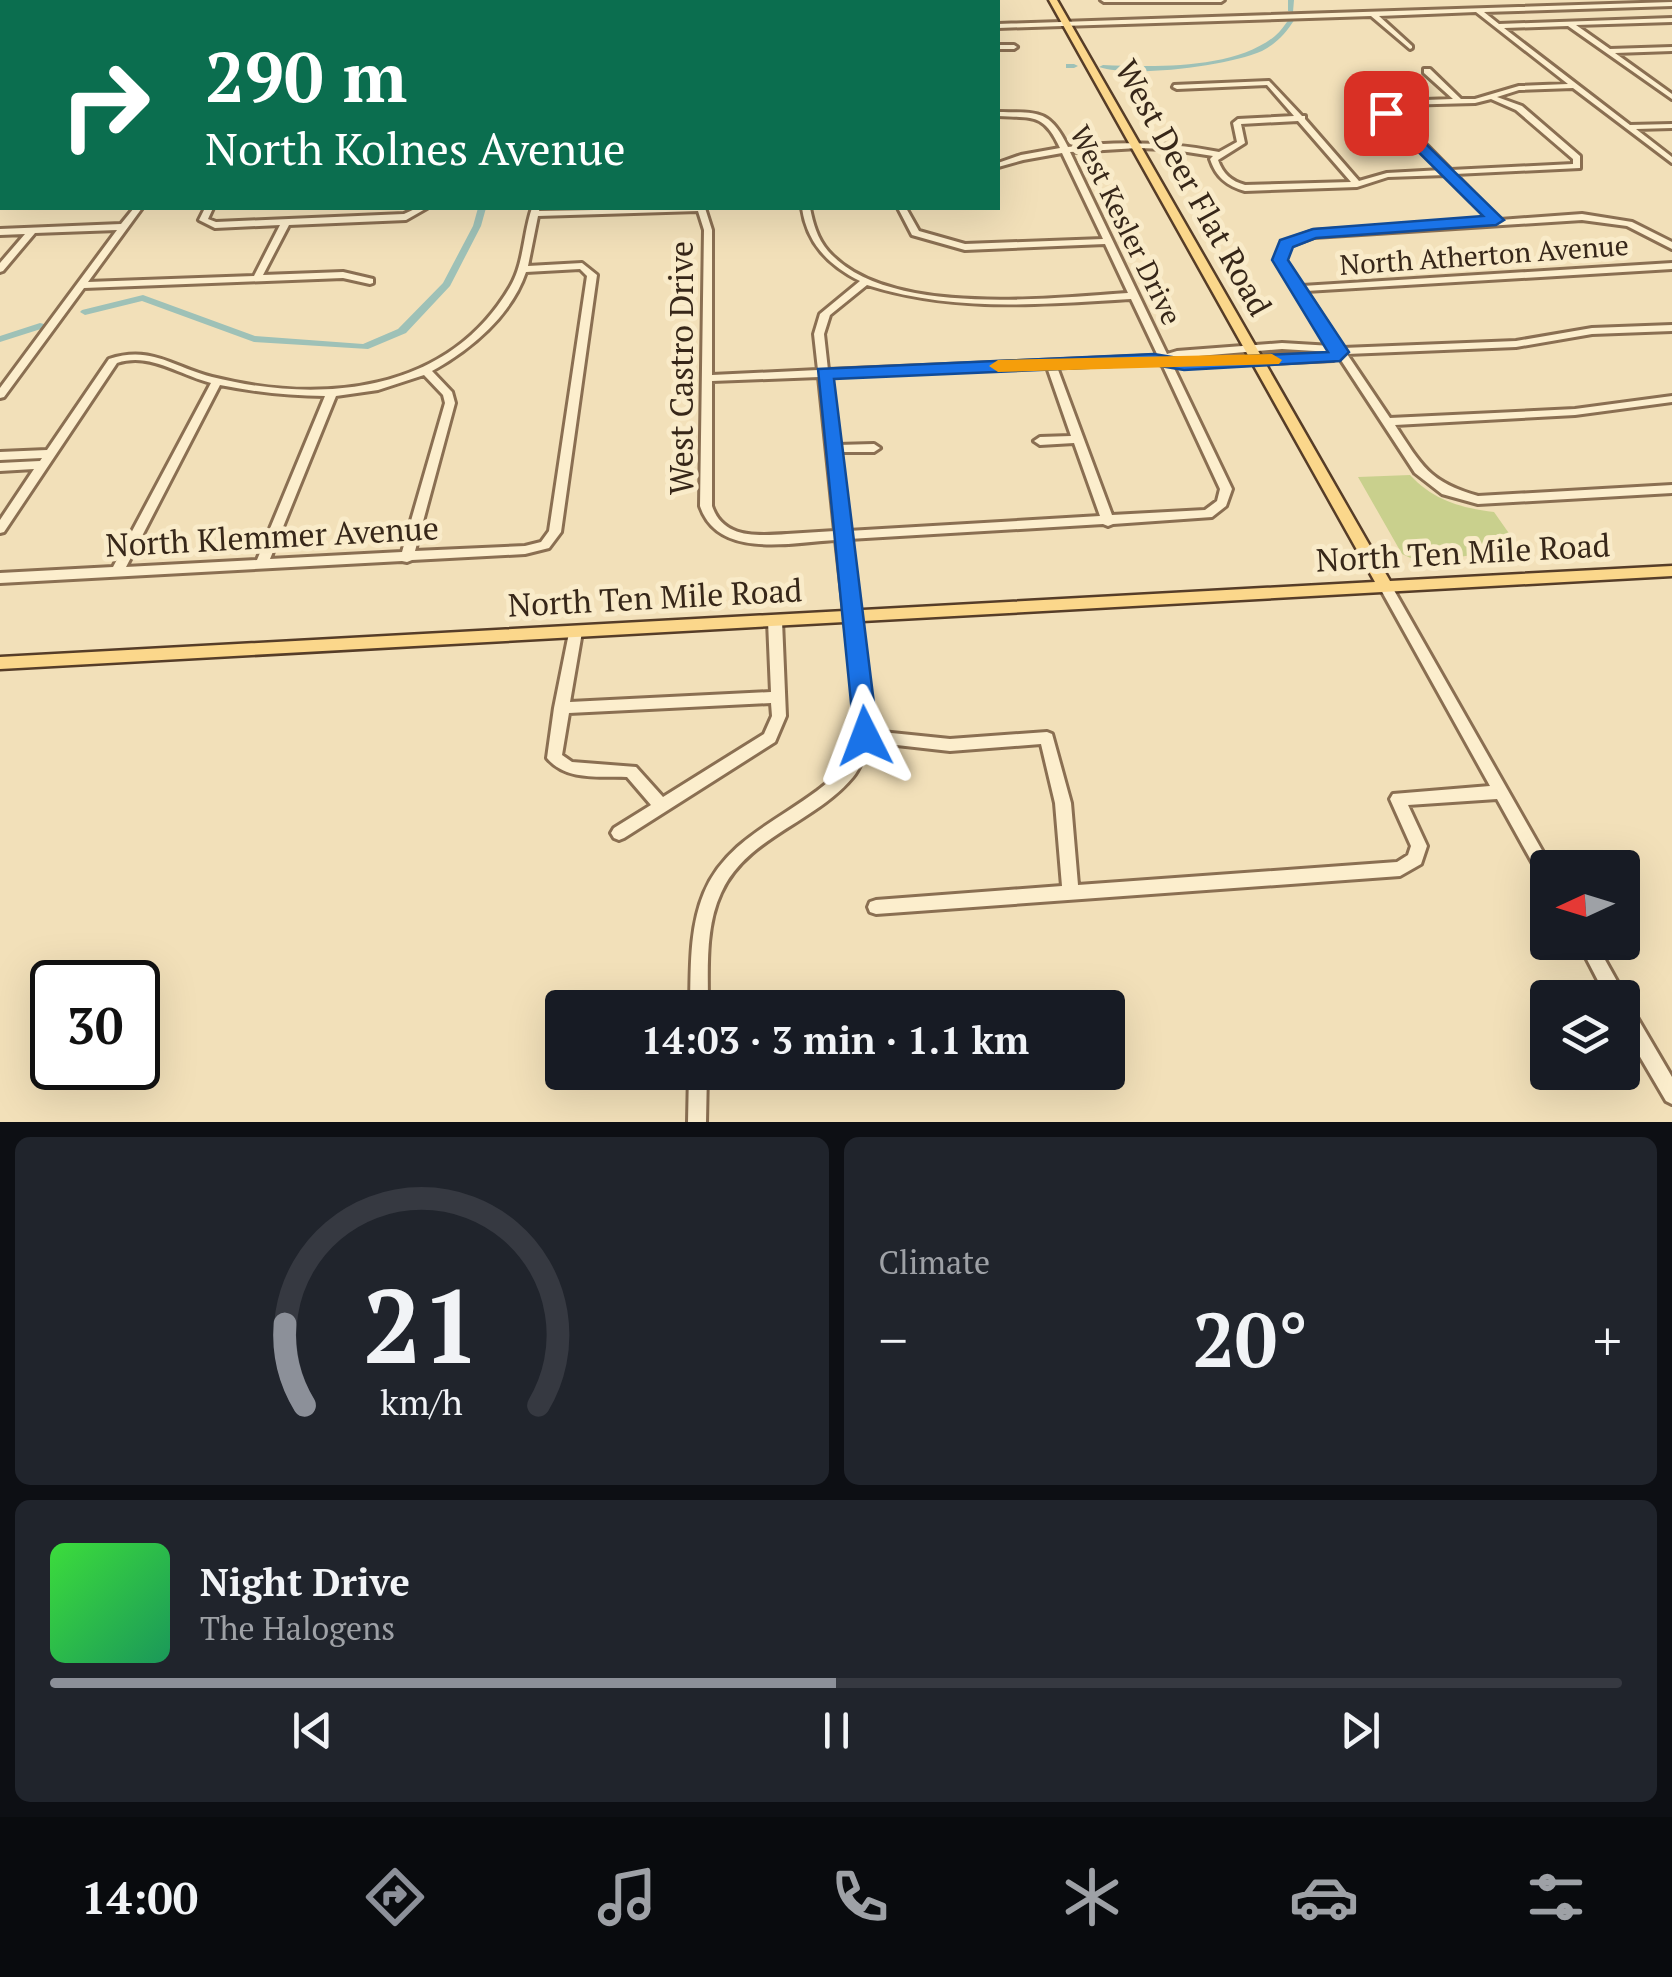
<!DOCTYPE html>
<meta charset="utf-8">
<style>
body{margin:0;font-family:"PT Serif",serif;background:#20242c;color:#f1f3f6;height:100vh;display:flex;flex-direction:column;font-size:38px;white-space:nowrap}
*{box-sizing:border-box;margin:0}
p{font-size:32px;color:#9ea1a6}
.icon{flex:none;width:55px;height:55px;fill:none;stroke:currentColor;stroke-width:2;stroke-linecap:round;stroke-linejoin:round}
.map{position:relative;height:1122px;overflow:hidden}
.panel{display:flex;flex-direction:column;gap:15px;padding:15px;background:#0d0f14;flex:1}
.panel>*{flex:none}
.guide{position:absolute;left:0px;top:0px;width:1000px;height:210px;box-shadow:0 10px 40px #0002;background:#0b6e4f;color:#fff;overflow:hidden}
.needle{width:65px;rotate:266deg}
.tools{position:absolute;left:1530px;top:850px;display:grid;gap:20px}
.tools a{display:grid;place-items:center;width:110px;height:110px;border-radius:10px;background:#171b24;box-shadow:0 10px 40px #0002;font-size:50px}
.speed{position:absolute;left:30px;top:960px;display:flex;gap:20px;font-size:50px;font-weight:700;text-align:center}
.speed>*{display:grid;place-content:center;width:130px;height:130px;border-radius:50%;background:#171b24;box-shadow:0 10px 40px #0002;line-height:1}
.speed .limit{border:5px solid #111;border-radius:15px;background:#fff;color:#111}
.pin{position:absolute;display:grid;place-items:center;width:85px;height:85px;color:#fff;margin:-42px;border-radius:20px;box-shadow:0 5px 15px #0006}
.me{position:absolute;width:110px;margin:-55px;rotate:357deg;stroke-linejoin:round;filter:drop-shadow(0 0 8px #0008)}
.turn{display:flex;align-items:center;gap:35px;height:210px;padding:0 40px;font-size:45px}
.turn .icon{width:130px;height:130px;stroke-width:2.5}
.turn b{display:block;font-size:70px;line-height:85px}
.big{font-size:75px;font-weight:600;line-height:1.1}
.panel .card{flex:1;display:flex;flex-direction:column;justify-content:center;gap:15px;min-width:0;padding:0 35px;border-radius:15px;background:#20242c}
.panel .dial{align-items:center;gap:0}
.dial svg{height:260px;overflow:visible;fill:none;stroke:#363941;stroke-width:7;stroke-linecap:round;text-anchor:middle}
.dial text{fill:#f1f3f6;stroke:none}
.song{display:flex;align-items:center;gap:30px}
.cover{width:120px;height:120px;border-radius:15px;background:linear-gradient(135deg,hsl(120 70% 55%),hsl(150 70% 35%))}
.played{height:10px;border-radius:5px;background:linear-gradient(90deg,#8c9099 50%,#363941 50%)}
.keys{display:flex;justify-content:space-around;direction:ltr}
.heat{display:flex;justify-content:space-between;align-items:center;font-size:55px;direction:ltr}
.panel .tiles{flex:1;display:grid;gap:15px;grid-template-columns:1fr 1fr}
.card:last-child{grid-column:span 2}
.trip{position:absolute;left:545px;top:990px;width:580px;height:100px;border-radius:10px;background:#171b24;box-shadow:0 10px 40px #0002;font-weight:600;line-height:100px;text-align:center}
.menu{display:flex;height:160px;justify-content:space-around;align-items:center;background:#090b0e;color:#9ea1a6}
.menu .icon{width:70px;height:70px}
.menu .current{color:#8c9099}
.menu b{font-size:45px;color:#f1f3f6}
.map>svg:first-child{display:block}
.green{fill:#c9d08d}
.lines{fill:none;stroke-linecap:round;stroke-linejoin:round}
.canal{fill:#9ec1b7;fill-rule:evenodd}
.minor-casing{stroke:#8a6f52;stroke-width:6}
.major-casing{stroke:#563d28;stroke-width:5}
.minor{fill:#fceecd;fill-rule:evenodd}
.major{fill:#fbd78b;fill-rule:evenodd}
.route{fill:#1a73e8;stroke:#114b97;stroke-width:2.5}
.slow{fill:#f59e0b}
.labels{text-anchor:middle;stroke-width:10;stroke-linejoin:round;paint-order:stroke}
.far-street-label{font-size:28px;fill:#372719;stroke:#f9ebc9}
.street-label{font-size:32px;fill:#372719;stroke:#f9ebc9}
</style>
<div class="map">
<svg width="1672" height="1122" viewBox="0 0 1672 1122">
<rect width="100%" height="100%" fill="#f2e0b9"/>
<path class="green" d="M1410,475c23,25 51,33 84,37l26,37 -101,13 -17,-8 -44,-77z"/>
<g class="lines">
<path class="canal" d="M1288,0h6l-1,12 -5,-1z
M1290,18l5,1c-9,14 -18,24 -33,32 -34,15 -129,27 -163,16l4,-2c51,2 130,5 172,-29 6,-5 10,-12 15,-18z
M1066,64h8l4,2 -4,2h-8z
M0,96h2v5h-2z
M478,208h8l-5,18 -31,60 -44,47 -38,16 -114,-7 -112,-41 -57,14 -5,-3 2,-2 61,-15 112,41 108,8 35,-15 45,-46 30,-57z
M40,323l4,1v4l-44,14v-6z"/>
<g class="minor-casing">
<path id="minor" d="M44,0h7l-2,2h-7z
M238,0h7l-2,2h-6z
M286,0h7l-2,2h-6z
M337,0h6l-1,2h-6z
M402,0h7l-2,2h-6z
M486,0h6l-1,2h-6z
M558,0h6l-1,2h-6z
M630,0h6v2h-6z
M1101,0h123l-3,2h-117z
M1672,2v4l-188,6 15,12 173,-6v4l-96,3 34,24 62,-2v4l-57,2 57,41v5l-104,-73 -64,2 126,97 42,-1v4l-36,1 36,28v6l-99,-75 -54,2 -22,7 25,9 58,50v12l-125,6 45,46 82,-6 50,8 40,20v7l-45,-23 -45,-6 -268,17 -24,9 -5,14 17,26 370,-23v6l-366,22 37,57 173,-7 76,-13 80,-3v6l-80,3 -76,13 -169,7 43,64 185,-9 97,-13v6l-97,13 -180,10c27,41 34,57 83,71l194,-11v8l-194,11 -36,-10 -27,-21 -76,-116 -6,3 -149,7 -12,-3 60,125 -6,17 -14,11 -99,7 -5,2 -5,-2 -254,15 23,192 78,8 97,-7 5,2 19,69 7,82 319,-23 11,-7 3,-9 -21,-47 3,-5 97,-8 -110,-198 6,-5 5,2 161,283h-4v14l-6,-2 -45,-81 -89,6 19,41 -6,18 -21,12 -524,38 -6,-2 -2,-5 2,-5 6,-2 186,-14 -7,-83 -14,-59 -91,7 -80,-9c-5,12 -9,25 -17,35 -38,46 -107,60 -132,116 -16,34 -13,77 -13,115h-18c1,-38 -1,-79 14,-115 21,-51 72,-71 113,-102 10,-8 21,-16 28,-27 6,-8 9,-19 13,-28l-22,-196c-44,2 -118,20 -136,-34l4,-276 -6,-19 -160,5 -10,50 54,-3 15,12 -36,257 -12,16 -24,6 -113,6 -5,2 -5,-1 -402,22v-10l113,-6 98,-184c-32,-8 -61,-31 -94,-20l-113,169 -4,1v-13l34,-51 -34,2v-8l40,-2 2,-3 -42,2v-8l47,-2 62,-91c42,-14 64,8 103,18 109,27 235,17 298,-90 14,-23 13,-53 22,-79h8l-1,3 166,-3 7,22v145l106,-5 -4,-36 6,-20 40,-33c-32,-16 -53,-38 -58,-73h8c3,15 7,30 18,43 59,67 219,47 300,42l-23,-49 -140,6 -53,-15 -14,-27h8l13,23 46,13 138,-5 -41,-86 -39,7 -25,7v-4l23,-8 39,-7c-16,-35 -27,-30 -62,-32v-4c39,1 51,-4 70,35 50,-6 101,-5 151,5l18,-10 -4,-19 5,-4 56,-3 -27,-31 -90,4 -4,-2 1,-2 95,-4 33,35h3v3l54,62 28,-8 55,-3 -60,-61 15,-8 56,-2 -29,-26v-4h6l31,30h14l44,-13 49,-2 -92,-72 -97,4 33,30v2l-2,1 -39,-33 -373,12v-4zM1491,99l25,11 57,49v5l-122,6 -60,-61 8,-4 76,-2zM1298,121l53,61 -106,3c-14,-4 -22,-11 -27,-25l27,-17 -4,-19zM1138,148l30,1 45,7 -3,3c6,18 17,27 35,32l112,-4 31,-10 58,-2 45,45 -178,11 -30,11 -8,18 57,86 -50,-3 -105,8 -10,3 -97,-202zM580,269l7,7 -38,255 -8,11 -16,4 -110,5 40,-148 -3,-11 -20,-21c39,-22 79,-55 94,-99zM867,285c89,28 173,19 264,14l27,57 -330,14 -4,-36 6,-19zM1282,349l50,3 -148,9 -9,-3zM1161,362l59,127 -3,12 -12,9 -93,5 -55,-148zM1047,367l24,69 -31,1 -6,4 6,4 34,-2 26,73 -252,15 -10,-79h36l6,-4 -6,-4 -37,1 -8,-69zM424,375l19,20 2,8 -43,149 -132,7 66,-163 42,-6zM819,377l16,154c-16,1 -32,2 -48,3 -29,2 -64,5 -75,-28v-125zM220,385c35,7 69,11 105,11l-68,164 -131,7z
M998,45h16l3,2 -3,2h-16z
M0,53h2v4h-2z
M134,208h8l-54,74 166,-6 26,-51 -65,3 -16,-8 6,-12h8l-5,11 8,3 188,-8 13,-6h10l-21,12 -117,5 -26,50 80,-3 30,7v4l-3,1 -27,-6 -259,10 -80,109 -4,1v-10l117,-158 -82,3 -32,38 -3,1v-9l25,-29 -25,1v-6l121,-5z
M775,616l5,2 2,3 4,95 -11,26 -151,96 -5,2 -5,-2 -3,-5 3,-5 37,-23 -24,-28c-28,-1 -61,4 -80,-19l7,-50 16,-80h10l2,4 -12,70 201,-10 -3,-71 2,-3zM771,703l1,13 -8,18 -101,63 -27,-30 -64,-5 -10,-7 7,-42z
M1578,942h17l28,50 2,9 3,1 44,75v27l-6,-3 -44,-75v-28h-15z
M689,1072h18l-1,50h-18z"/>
</g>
<g class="major-casing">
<path id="major" d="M1049,0h8l333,581 282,-15v10l-1672,93v-12l1375,-75z"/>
</g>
<use href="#minor" class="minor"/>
<use href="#major" class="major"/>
</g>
<path class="route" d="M1382,110h9l113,110 -8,5 -180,13 -23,9 -5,13 61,92 -9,9 -156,9 -30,-5 -320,14 44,357 -13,10 -10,-3 -37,-374 336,-15 30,5 144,-7 -56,-92 8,-20 33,-11 170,-13 -101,-100z"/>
<path class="slow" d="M1272,354l10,6 -3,4 -281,8 -9,-6 9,-6z"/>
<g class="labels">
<g class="far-street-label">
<text transform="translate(1126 225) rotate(64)" y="10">West Kesler Drive</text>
<text transform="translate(1484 255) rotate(-4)" y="10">North Atherton Avenue</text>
</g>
<g class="street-label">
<text transform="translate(1193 188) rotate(61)" y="11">West Deer Flat Road</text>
<text transform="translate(682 368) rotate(-90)" y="11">West Castro Drive</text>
<text transform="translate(272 537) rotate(-3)" y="11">North Klemmer Avenue</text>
<text transform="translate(1463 553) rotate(-3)" y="11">North Ten Mile Road</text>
<text transform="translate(655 598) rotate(-3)" y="11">North Ten Mile Road</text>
</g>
</g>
</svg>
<div class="tools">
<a><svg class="needle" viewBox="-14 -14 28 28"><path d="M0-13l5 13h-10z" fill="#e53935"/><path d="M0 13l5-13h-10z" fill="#9ea1a6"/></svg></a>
<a><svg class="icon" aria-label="layers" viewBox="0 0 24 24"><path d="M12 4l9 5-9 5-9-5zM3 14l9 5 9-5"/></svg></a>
</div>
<div class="speed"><div class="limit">30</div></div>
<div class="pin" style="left:1386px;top:113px;background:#d93025"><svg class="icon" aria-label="arrive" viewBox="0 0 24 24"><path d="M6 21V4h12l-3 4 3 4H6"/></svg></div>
<svg class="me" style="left:865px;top:736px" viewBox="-20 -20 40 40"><path d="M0-17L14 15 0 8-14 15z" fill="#1a73e8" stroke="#fff" stroke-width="4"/></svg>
<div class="trip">14:03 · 3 min · 1.1 km</div>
<div class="guide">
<div class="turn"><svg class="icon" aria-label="right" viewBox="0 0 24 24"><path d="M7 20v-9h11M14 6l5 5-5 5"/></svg><div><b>290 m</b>North Kolnes Avenue</div></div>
</div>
</div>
<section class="panel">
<div class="tiles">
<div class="card dial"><svg viewBox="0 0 100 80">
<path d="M14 69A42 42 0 1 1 86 69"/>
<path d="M14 69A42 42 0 0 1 8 44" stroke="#8c9099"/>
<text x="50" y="56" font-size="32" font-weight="700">21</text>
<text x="50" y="72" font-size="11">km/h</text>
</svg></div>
<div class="card"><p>Climate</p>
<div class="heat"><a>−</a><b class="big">20°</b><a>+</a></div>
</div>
<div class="card">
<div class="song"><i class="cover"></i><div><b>Night Drive</b><p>The Halogens</p></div></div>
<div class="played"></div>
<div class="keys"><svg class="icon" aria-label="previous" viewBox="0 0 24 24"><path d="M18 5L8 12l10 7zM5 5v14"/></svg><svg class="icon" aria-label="pause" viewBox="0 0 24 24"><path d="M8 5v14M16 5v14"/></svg><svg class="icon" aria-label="next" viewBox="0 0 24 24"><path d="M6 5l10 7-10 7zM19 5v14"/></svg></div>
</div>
</div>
</section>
<nav class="menu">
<b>14:00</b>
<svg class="icon current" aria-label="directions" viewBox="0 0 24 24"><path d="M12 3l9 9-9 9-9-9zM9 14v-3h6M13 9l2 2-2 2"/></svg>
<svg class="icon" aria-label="music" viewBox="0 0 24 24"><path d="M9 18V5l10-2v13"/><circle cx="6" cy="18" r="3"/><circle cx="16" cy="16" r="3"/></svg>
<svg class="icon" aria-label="phone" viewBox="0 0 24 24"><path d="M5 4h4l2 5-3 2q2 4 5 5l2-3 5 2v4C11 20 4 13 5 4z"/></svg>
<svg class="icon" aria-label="climate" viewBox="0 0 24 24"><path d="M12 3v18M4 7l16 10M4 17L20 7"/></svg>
<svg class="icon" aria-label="car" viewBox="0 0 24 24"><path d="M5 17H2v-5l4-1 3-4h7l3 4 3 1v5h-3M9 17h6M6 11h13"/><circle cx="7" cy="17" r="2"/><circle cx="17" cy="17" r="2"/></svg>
<svg class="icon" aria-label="filters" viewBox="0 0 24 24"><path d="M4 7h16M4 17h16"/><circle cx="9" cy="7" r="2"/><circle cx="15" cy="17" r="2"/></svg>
</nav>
